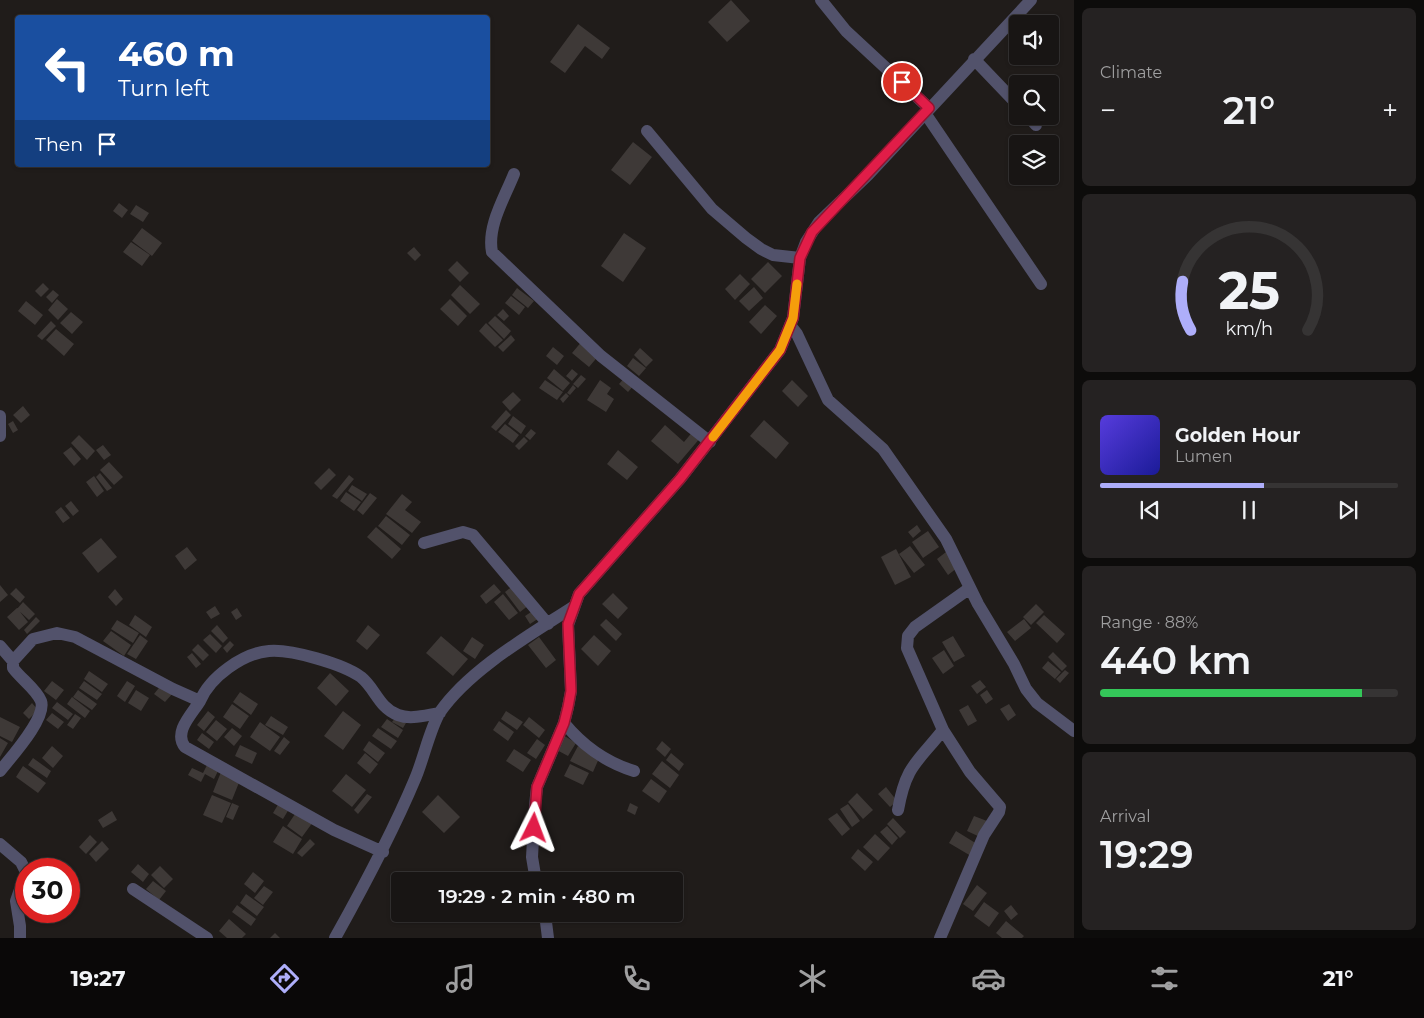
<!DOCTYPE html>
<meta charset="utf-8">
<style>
body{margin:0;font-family:Montserrat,sans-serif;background:#252222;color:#f1f3f6;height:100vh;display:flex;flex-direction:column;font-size:19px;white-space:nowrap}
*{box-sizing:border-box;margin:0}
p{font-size:16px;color:#9f9fa0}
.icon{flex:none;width:28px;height:28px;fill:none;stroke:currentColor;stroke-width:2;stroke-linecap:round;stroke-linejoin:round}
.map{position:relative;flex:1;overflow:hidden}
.side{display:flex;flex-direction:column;gap:8px;padding:8px;background:#0d0c0b;width:350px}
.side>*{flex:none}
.guide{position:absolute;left:15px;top:15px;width:475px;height:152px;border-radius:5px;box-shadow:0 1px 4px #0004,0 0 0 1px #363434;background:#1a4fa0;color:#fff;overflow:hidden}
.fabs{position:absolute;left:1009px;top:15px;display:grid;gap:10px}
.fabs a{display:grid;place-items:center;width:50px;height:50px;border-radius:5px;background:#181514;box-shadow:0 1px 4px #0004,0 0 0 1px #363434;font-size:25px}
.speed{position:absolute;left:15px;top:858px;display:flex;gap:10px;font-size:25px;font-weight:700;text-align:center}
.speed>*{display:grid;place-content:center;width:65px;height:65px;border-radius:50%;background:#181514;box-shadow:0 1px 4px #0004,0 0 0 1px #363434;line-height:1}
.speed .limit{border:8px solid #d22;background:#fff;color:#111}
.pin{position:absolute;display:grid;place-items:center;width:42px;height:42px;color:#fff;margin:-21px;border:2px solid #fff;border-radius:50%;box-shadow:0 1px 5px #0007}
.me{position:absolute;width:55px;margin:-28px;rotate:3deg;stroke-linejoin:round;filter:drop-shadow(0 0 4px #0008)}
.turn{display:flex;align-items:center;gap:18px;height:105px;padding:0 20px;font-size:22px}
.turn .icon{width:65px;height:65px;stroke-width:2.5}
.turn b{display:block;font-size:35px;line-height:42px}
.then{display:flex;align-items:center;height:48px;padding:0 20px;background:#0003;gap:10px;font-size:19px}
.big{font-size:38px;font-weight:600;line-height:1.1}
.side .widget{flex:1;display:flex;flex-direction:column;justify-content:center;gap:8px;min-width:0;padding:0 18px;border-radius:8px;background:#252222}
.side .dial{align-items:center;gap:0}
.dial svg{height:130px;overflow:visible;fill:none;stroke:#363434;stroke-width:7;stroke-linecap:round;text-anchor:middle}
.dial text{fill:#f1f3f6;stroke:none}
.song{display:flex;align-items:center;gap:15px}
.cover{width:60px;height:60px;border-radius:8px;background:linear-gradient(135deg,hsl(250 70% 55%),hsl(240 70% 35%))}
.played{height:5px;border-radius:2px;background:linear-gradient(90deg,#aeaefa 55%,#363434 55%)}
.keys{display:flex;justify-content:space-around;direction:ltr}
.heat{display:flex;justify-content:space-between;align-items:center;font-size:28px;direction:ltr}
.charge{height:8px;border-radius:4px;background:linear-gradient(90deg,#34c759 88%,#363434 0)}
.trip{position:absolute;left:391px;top:872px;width:292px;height:50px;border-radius:5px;background:#181514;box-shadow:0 1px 4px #0004,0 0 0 1px #363434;font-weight:600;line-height:50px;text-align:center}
.tabs{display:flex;height:80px;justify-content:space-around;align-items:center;background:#0a0808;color:#9f9fa0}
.tabs .icon{width:35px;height:35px}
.tabs .active{color:#aeaefa}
.tabs b{font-size:22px;color:#f1f3f6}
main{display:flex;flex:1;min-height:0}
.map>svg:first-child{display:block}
.building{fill:#3e3937}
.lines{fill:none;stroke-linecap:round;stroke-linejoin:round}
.minor{stroke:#52526b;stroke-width:12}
.route-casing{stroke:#92132f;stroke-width:12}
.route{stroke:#e11d48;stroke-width:9}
.slow{stroke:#f59e0b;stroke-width:9}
</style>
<main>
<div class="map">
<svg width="1074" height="938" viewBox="0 0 1074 938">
<rect width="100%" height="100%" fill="#201c1a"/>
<path class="building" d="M731,0l19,21 -23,21 -19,-20z
M578,24l32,24 -8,11 -17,-13 -20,27 -15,-11z
M633,142l19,15 -22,28 -19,-15z
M119,203l9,7 -6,8 -9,-7z
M136,205l13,8 -6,9 -13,-8z
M142,228l20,15 -10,13 -20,-15z
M624,233l22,15 -23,34 -22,-16z
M131,242l19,13 -8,11 -19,-14z
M414,247l7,8 -6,6 -8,-8z
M457,261l12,12 -9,9 -12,-12z
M768,262l14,14 -17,17 -14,-14z
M740,274l10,10 -15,16 -10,-11z
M43,283l6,6 -8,8 -6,-6z
M460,285l20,19 -10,10 -19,-19z
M754,287l9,11 -14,13 -10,-10z
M517,288l17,13 -6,7 -16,-13z
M53,290l6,5 -7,8 -6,-6z
M511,296l14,11 -6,8 -14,-12z
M57,299l11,10 -10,11 -10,-10z
M450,299l17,17 -9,10 -18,-17z
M26,301l17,14 -8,10 -17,-14z
M765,305l12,11 -16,18 -12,-12z
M503,309l6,7 -5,5 -7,-6z
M71,312l12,10 -11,12 -12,-11z
M495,316l16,15 -7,8 -16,-16z
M51,321l5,5 -14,14 -5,-4z
M486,323l17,17 -8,7 -16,-16z
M56,329l18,15 -10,12 -18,-16z
M511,335l4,5 -12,12 -5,-5z
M583,340l17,14 -11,13 -17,-14z
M553,347l11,9 -7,9 -11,-9z
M640,348l13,12 -7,7 -12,-12z
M633,358l13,10 -7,8 -12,-10z
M554,369l16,14 -7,8 -16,-13z
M572,369l6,5 -6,7 -6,-5z
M581,375l5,4 -8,9 -5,-4z
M626,376l9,8 -7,8 -9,-8z
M545,380l18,12 -6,8 -18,-12z
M600,380l11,8 -4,6 7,5 -8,13 -19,-12z
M792,380l16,16 -10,11 -16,-16z
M573,385l3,3 -6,7 -3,-2z
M513,392l8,8 -11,11 -8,-9z
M566,393l3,3 -6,7 -3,-4z
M23,406l7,9 -9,8 -8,-8z
M506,410l5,5 -15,16 -5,-4z
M513,416l13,10 -5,8 -13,-10z
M764,420l25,23 -13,16 -26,-23z
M13,421l5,9 -5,3 -5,-9z
M505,424l14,11 -6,8 -15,-11z
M665,425l19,17 10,-12 7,7 -23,27 -27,-23z
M531,429l5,4 -6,7 -5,-4z
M79,435l16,16 -8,9 -16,-17z
M524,437l4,4 -9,9 -4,-4z
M103,445l8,10 -7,5 -8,-10z
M71,447l10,12 -7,7 -11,-13z
M618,450l20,17 -11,13 -20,-16z
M109,462l14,15 -9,8 -14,-15z
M329,468l7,7 -15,15 -7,-7z
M100,473l12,15 -5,3 -11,-14z
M349,475l5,4 -17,20 -5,-3z
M94,476l10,15 -7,6 -11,-15z
M352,485l15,9 -5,7 -14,-10z
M346,492l15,10 -7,9 -14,-10z
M370,493l7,5 -14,17 -6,-5z
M402,494l10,8 -7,8 16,12 -9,11 -26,-19z
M71,501l8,10 -6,5 -8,-10z
M61,507l9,11 -7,5 -8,-11z
M386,516l24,19 -8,10 -24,-19z
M917,525l4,6 -8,7 -5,-6z
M376,527l25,22 -9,10 -25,-22z
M928,531l11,16 -16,11 -11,-16z
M101,538l16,19 -19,16 -16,-20z
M910,546l15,19 -11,8 -15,-19z
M187,547l10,13 -12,10 -10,-14z
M896,549l15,28 -16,8 -14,-28z
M946,552l11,16 -9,7 -11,-16z
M494,584l7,8 -15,12 -6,-8z
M0,585l8,10 -8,7z
M514,585l15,20 -9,7 -15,-20z
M16,588l9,9 -5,6 -10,-9z
M115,589l8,10 -7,7 -8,-9z
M613,593l15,15 -10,11 -16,-15z
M503,594l15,19 -9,7 -15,-18z
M23,602l12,12 -6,6 -12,-11z
M1036,604l8,8 -13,13 -8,-8z
M215,606l5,8 -9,5 -5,-7z
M17,608l11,14 -9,8 -12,-13z
M237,608l5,8 -6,4 -5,-8z
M534,610l5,8 -9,6 -5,-8z
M135,615l17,12 -6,10 -17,-12z
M1044,615l21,19 -8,9 -21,-20z
M36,617l4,4 -13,13 -3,-4z
M606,619l16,15 -6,7 -16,-16z
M1024,619l7,9 -16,13 -8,-9z
M117,620l22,13 -6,10 -22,-14z
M217,625l11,13 -5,5 -12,-12z
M368,625l12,10 -13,15 -11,-9z
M111,631l20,14 -7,11 -21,-15z
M210,634l12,12 -6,7 -13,-13z
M140,635l8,6 -12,18 -9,-5z
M594,635l17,16 -13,15 -17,-17z
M441,636l27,23 -15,17 -27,-23z
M953,636l12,20 -11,6 -12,-20z
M472,637l12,8 -9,14 -12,-8z
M539,637l17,23 -10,8 -18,-23z
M230,641l4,4 -7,8 -4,-5z
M198,644l11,11 -6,6 -11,-11z
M944,650l10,16 -11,8 -11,-16z
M1053,652l14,14 -5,5 -14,-14z
M192,653l9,11 -5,4 -9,-11z
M1048,661l13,11 -6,7 -13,-11z
M1065,670l4,3 -9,10 -4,-4z
M89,671l19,13 -6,8 -18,-13z
M330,673l19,18 -13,15 -19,-18z
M980,680l6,7 -9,7 -6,-8z
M52,681l12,9 -8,10 -12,-9z
M84,681l18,13 -5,6 -18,-12z
M127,681l8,5 -10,16 -8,-6z
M162,684l11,9 -8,9 -11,-8z
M78,690l19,14 -5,6 -19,-13z
M136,690l13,8 -8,13 -13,-8z
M987,690l6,9 -7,5 -6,-9z
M240,692l18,12 -7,11 -18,-13z
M72,697l18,14 -5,7 -18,-14z
M57,702l16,12 -5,6 -16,-12z
M32,703l6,7 -9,9 -6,-6z
M232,704l17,12 -9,13 -17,-12z
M1009,704l7,11 -8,6 -8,-12z
M968,705l9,16 -9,5 -9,-16z
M208,711l7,6 -11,14 -7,-6z
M343,711l18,14 -18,25 -19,-14z
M506,711l17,11 -6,8 -16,-11z
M52,713l12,9 -6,7 -12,-9z
M75,714l6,4 -8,11 -6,-4z
M271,716l17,11 -5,8 -18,-10z
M0,717l20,10 -8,15 -12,-6z
M396,717l10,6 -3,5 -11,-6z
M529,717l16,13 -6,8 -16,-13z
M387,719l16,11 -5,8 -17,-11z
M216,720l11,9 -10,12 -11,-9z
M499,721l15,11 -6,9 -15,-11z
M260,722l20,15 -10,14 -20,-14z
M232,728l10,8 -8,10 -10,-9z
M378,728l19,13 -6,8 -19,-13z
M202,733l12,9 -5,7 -12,-9z
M563,735l13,8 -8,13 -13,-7z
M284,737l6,5 -10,13 -6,-4z
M0,738l8,5 -8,14z
M537,739l8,6 -9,14 -9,-6z
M369,741l16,12 -7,9 -15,-12z
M662,741l9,8 -6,8 -9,-8z
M240,745l17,8 -5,11 -17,-8z
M52,746l11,10 -10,12 -11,-10z
M578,746l22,10 -7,16 -23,-11z
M514,749l17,11 -8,12 -17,-11z
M365,753l13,11 -8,10 -13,-11z
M671,753l13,11 -5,7 -13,-11z
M33,758l18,13 -4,7 -19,-13z
M662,761l17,14 -9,13 -18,-14z
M208,763l11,6 -5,10 -9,-5 -4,8 -13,-7 4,-7 11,5z
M570,764l19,9 -6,12 -19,-9z
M23,766l23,17 -8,10 -22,-16z
M221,772l19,8 -8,20 -19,-8z
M346,774l20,16 -14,17 -20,-16z
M651,779l16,12 -8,12 -17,-12z
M886,787l11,14 -7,6 -12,-13z
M857,793l16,17 -10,9 -15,-17z
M367,794l5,3 -14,17 -4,-4z
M212,795l19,8 -9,20 -19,-8z
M438,795l22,22 -16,16 -22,-21z
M232,803l7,3 -6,14 -7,-3z
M279,803l10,6 -6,10 -10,-6z
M630,803l8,4 -3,8 -8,-4z
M848,804l12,17 -8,6 -12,-18z
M112,811l5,9 -14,8 -5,-8z
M297,811l16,11 -11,15 -15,-11z
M837,813l13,16 -8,7 -14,-17z
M974,816l13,5 -7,16 -13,-6z
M893,818l13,14 -6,6 -13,-14z
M283,826l19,13 -9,15 -20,-12z
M887,826l11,12 -6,7 -12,-13z
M956,831l21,13 -6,12 -22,-13z
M875,834l15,14 -12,13 -15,-14z
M90,835l7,7 -11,12 -7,-7z
M310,839l5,5 -13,13 -5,-4z
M102,841l7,8 -13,13 -7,-8z
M858,849l15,13 -8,9 -14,-13z
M138,864l11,10 -6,8 -12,-10z
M160,866l13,13 -9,9 -13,-13z
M253,872l11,9 -9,12 -11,-9z
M153,881l13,10 -7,9 -13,-11z
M977,885l10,8 -14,18 -10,-7z
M264,886l9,6 -10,13 -9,-7z
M246,894l18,13 -7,9 -17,-13z
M984,902l15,11 -10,14 -15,-11z
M237,905l19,14 -5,7 -19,-14z
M1011,905l7,9 -7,6 -7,-9z
M229,919l17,15 -4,4h-15l-8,-7z
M1006,921l18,15 -2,2h-20l-6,-5z
M275,933l5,5h-10z"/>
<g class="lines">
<path class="minor" d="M821,0l25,31 83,77
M974,59l44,46
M925,113l116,171
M1028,116l8,9
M647,131l65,78 34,29 15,11 12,6 27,3
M514,174c-10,25 -27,52 -22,78l109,104 109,86
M790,325l7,9 31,66 55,49 63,90 32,65 36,60 12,25 11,14 37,28
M0,416v20
M424,543l39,-11 10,3 75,89
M0,646l13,15
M200,701c-8,13 -27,31 -15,46l149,83 49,22
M564,723c19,23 41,39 70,48
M0,771c11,-14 47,-53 41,-70 -5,-12 -20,-22 -28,-33v-7l20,-22 24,-6 18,4 98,52 27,12c10,-24 43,-48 69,-50 22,-2 74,13 92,26 14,11 18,31 37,38 13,5 28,0 42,-2
M898,810c8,-45 19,-47 45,-80
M0,844l21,18 5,10 -10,29 4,25v12
M536,881l-4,-24 3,-52 2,-18 27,-64 4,-16 3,-16 -3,-66 11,-31 101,-115 100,-129 13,-32 7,-60 6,-16 13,-20 49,-47 163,-175
M133,889l74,49
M545,914l3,24
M335,938c29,-52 57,-104 80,-159 8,-18 15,-51 25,-67 30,-43 90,-77 133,-105
M940,938l44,-103 15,-23 1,-5 -30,-35 -27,-42 -36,-82 1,-12 7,-9 55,-39"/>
</g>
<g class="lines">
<g class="route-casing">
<path id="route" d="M534,828l3,-41 27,-64 4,-16 3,-16 -3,-67 11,-30 101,-115 100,-129 13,-32 7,-60 12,-26 117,-124 -27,-26"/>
</g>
<use href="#route" class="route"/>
<path class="slow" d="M713,437l67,-87 13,-32 4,-34"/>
</g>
</svg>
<div class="fabs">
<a><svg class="icon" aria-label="sound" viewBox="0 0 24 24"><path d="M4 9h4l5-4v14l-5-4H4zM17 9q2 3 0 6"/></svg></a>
<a><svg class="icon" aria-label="search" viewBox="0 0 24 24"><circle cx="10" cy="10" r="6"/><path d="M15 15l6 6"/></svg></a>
<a><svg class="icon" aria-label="layers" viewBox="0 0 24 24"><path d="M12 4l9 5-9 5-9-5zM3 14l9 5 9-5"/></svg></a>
</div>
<div class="speed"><div class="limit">30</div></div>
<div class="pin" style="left:902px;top:82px;background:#d93025"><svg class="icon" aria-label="arrive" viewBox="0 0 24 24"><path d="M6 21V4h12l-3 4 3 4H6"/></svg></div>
<svg class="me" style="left:534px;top:828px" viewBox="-20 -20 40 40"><path d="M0-17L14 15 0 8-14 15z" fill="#e11d48" stroke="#fff" stroke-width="4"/></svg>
<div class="trip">19:29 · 2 min · 480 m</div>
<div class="guide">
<div class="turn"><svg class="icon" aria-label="left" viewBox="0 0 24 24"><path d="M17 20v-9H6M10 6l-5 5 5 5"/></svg><div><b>460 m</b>Turn left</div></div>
<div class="then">Then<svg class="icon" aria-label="arrive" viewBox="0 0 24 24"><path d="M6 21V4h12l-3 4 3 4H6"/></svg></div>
</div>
</div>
<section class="side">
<div class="widget"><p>Climate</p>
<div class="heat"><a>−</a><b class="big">21°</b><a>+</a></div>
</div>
<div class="widget dial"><svg viewBox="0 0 100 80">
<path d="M14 69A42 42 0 1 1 86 69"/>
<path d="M14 69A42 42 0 0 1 9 39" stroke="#aeaefa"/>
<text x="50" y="56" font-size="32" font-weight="700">25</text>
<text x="50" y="72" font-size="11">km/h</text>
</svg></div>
<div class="widget">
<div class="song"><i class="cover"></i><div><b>Golden Hour</b><p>Lumen</p></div></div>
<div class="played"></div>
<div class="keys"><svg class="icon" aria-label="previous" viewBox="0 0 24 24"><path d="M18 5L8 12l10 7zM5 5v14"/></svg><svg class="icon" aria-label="pause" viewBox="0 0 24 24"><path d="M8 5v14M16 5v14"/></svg><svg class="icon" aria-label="next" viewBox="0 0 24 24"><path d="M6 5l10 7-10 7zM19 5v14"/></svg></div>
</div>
<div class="widget"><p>Range · 88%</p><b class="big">440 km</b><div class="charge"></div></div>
<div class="widget"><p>Arrival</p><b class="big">19:29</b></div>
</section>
</main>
<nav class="tabs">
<b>19:27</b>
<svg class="icon active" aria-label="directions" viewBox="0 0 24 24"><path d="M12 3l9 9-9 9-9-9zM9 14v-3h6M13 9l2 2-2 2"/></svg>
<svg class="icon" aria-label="music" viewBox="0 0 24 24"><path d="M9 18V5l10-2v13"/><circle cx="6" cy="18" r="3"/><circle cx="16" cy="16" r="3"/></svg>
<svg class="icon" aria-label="phone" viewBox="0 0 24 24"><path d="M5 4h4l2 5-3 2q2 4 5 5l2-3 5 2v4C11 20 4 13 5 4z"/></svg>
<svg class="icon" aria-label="climate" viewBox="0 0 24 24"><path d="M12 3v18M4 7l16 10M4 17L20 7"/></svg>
<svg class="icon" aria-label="car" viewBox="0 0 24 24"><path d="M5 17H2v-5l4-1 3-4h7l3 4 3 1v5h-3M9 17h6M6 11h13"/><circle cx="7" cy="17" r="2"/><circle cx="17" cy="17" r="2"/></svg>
<svg class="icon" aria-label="filters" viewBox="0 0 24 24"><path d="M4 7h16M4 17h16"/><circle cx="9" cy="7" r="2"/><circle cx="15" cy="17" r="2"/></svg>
<b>21°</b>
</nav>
